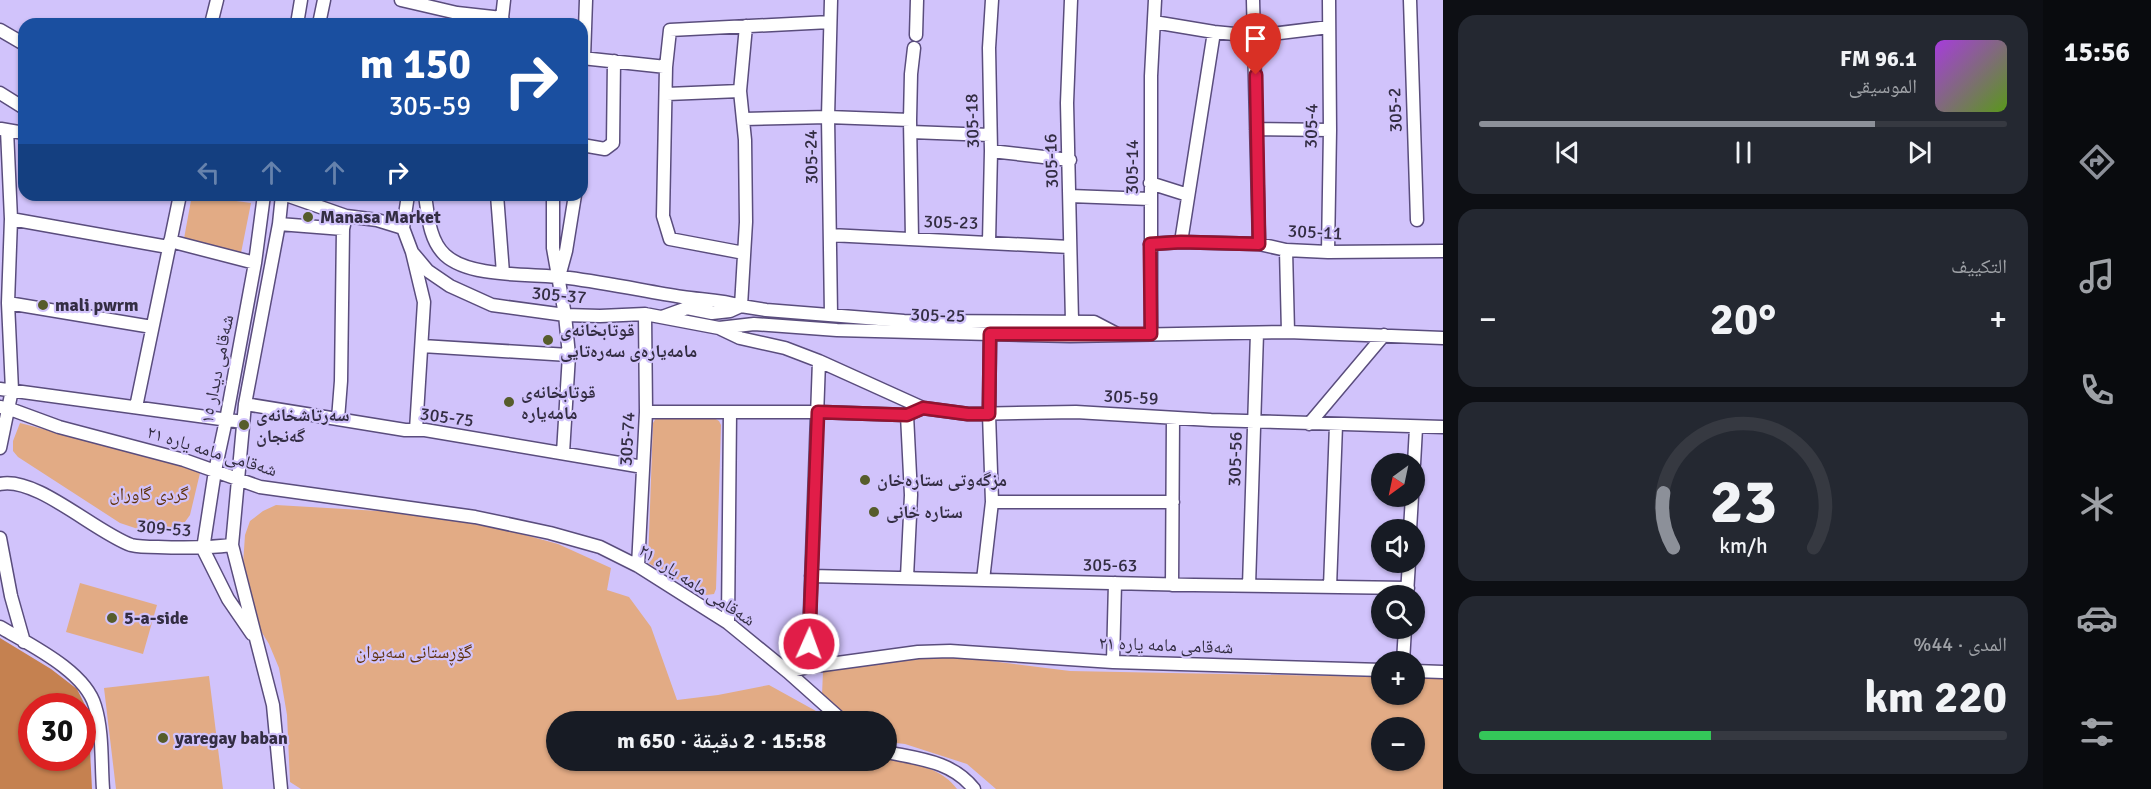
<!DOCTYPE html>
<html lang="ar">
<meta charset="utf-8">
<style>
body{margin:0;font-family:Signika,"Noto Naskh Arabic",sans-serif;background:#242831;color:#f1f3f6;direction:rtl;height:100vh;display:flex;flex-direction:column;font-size:22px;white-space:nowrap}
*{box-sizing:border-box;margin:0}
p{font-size:20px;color:#9ea1a6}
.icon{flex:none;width:33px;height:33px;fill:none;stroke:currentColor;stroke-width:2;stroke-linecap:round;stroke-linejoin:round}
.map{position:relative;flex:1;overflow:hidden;direction:ltr}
.sheet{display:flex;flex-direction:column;gap:15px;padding:15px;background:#0d0f14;width:600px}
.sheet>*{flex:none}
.hud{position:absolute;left:18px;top:18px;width:570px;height:183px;border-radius:18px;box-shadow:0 2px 4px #0004;direction:rtl;background:#1a4fa0;color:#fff;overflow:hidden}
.needle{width:39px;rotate:213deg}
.buttons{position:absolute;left:1371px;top:453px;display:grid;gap:12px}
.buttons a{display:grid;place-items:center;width:54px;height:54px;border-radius:50%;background:#171b24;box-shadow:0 2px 4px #0004;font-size:30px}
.speed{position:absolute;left:18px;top:693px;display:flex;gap:12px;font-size:30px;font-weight:700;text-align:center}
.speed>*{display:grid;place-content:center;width:78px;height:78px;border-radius:50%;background:#171b24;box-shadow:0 2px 4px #0004;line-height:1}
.speed .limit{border:9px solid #d22;background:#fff;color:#111}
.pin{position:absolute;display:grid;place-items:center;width:51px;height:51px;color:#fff;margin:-62px -26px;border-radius:50% 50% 50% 0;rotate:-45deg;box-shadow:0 0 6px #0007}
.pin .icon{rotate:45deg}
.me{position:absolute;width:66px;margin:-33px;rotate:2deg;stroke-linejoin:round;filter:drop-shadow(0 0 4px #0008)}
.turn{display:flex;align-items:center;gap:21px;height:126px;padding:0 18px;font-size:27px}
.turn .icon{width:78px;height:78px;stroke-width:2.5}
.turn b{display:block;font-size:42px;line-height:51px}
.lanes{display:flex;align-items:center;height:57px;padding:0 18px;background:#0003;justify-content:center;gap:30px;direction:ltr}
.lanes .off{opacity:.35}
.big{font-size:45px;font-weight:800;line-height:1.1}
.sheet .tile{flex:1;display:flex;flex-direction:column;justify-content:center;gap:9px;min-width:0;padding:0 21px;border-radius:18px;background:#242831}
.sheet .dial{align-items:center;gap:0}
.dial svg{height:156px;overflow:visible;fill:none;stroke:#363941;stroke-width:7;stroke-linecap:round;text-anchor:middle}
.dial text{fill:#f1f3f6;stroke:none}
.song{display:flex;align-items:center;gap:18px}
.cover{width:72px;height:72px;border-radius:9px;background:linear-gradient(135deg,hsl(280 70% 55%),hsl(90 70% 35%))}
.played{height:6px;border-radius:3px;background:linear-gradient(90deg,#8c9099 75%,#363941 75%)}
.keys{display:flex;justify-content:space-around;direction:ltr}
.heat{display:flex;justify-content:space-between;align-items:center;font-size:33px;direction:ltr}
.charge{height:9px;border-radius:4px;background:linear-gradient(90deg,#34c759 44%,#363941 0)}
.trip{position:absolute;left:546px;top:711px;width:351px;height:60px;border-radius:30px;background:#171b24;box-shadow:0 2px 4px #0004;font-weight:800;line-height:60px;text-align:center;direction:rtl}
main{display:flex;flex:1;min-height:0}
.tab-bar{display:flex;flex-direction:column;width:108px;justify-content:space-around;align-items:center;background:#090b0e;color:#9ea1a6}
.tab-bar .icon{width:42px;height:42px}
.tab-bar .selected{color:#8c9099}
.tab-bar b{font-size:27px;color:#f1f3f6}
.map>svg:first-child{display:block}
.green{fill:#e2ab85;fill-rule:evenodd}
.forest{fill:#c58150;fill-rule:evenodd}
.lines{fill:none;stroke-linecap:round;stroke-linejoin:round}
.minor-casing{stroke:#5a4d7d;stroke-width:15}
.minor{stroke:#fff;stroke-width:12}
.route-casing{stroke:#92132f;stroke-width:15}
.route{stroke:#e11d48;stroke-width:10}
.poi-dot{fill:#565c2b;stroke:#d1c3fb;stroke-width:2}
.labels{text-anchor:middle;stroke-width:4.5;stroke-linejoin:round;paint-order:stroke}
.street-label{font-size:18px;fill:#332d43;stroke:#d1c3fb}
.poi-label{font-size:18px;font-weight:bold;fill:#332d43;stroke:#d1c3fb;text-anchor:start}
.park-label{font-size:18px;fill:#5f320b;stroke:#d1c3fb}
</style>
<main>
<nav class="tab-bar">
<b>15:56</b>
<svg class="icon selected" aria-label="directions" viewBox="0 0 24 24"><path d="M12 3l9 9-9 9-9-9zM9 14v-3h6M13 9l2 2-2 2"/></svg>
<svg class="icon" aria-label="music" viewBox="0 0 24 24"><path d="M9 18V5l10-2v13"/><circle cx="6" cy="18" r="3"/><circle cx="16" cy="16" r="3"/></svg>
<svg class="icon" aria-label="phone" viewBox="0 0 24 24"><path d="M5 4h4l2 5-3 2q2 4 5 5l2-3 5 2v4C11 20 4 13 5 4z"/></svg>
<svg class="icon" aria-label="climate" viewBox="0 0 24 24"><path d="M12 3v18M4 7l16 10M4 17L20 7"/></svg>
<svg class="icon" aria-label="car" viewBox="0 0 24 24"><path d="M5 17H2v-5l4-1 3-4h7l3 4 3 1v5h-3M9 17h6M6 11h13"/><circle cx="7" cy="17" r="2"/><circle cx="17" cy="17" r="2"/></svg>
<svg class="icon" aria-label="filters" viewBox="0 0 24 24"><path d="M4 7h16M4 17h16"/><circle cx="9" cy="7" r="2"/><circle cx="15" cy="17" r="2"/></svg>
</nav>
<section class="sheet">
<div class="tile">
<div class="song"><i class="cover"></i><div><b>96.1 FM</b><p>الموسيقى</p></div></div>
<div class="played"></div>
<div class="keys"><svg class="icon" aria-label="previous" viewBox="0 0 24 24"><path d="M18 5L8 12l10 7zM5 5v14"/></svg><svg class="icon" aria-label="pause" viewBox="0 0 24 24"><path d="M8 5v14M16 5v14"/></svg><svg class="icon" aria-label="next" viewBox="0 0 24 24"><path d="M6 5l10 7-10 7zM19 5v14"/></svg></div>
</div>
<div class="tile"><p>التكييف</p>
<div class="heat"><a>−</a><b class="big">20°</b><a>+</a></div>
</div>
<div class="tile dial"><svg viewBox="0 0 100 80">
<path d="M14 69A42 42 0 1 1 86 69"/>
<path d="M14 69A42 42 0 0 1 9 41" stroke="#8c9099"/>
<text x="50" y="56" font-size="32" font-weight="700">23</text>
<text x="50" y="72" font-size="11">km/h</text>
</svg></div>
<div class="tile"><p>المدى · 44%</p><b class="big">220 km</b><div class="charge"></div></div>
</section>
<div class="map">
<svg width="1443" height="789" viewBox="0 0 1443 789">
<rect width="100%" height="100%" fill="#d1c3fb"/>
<path class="green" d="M192,195l59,8 -10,50 -58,-9z
M656,418h58l5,3 2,4 -5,164 -2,5 -8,1 -58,-32 5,-140z
M20,423l179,46 1,4 -10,42 -8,11 -17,5 -18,1 -27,-9 -102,-66 -5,-6v-10z
M276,505l120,7 85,11 77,21 53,24 -4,22 22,7 22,30 26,73 41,-5 51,-10 65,36 -278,1v38l331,-1c25,5 53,7 70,30h-656l-11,-7 -3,-67 -8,-47 -10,-24 -13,-21 -14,-43 3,-45 5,-14 13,-10z
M80,583l77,22 -14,49 -77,-22z
M936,654l134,17 311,6 1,17h32l1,-16h28v111h-447l-29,-25 -62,-20 -18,-2 -1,-20 -32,-1 -32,-26 1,-24zM1382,728h32v32h-32z
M209,676l14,113h-107l-12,-101z"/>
<path class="forest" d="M0,638l51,31 26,20 11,22 4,78h-92zM32,706h50v52h-50z"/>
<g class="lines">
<g class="minor-casing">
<path id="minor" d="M401,0l56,13 45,5
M1071,0l-4,103 5,218
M1253,0l6,244
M1410,0l7,220
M1154,22l60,10 41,4 74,-9
M504,23l-2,-5 2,-18
M211,24l6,-24
M297,24l4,-24
M319,24l5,-24
M0,30l24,14
M916,35l1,-35
M582,58l84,9
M584,58l2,-58
M0,93l24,15
M667,94l73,-3
M744,119l84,-2 82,3
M1,129l23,4
M1256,129l74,1
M911,132l79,3
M582,145l23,4 8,-6 1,-82
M991,151l79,9
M1150,183l38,12
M286,195l60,21 31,4 26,8
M425,195c3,20 4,45 20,60 26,24 90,18 124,23 38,5 76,13 113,19 20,3 40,3 59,9l5,-84 -1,-82 -5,-49 6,-65
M497,195l6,78
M553,195v53l12,67 4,40 -6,98
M1070,196l80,3
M11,219l157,28
M279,224l64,5
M403,228l9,24 12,50 -8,128
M403,228l5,-33
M830,235l240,12
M912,239l-2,-119 1,-46 3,-26
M170,241l85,22
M989,242l2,-91 -2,-103 3,-48
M1181,242l33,-210
M1150,244l31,-2 78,2 27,6 42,2 115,-1
M1286,250l2,82
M412,252l16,19 22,15 42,19 73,10 35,1 45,-2 74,14 21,10 45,10 34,13 104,47
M1328,252l2,-122 -1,-130
M744,253l-74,-14 -7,-23 3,-149 4,-37 160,-8
M560,273l6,-22 9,-56
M8,303l144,24
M831,314l-3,-197 3,-117
M662,317l25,-9 25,5 18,-2 11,-5 25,4 138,11 190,1 23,12
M719,328l35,-4 83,6 153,4 80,2 218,-4 155,6
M1151,334v-258l4,-76
M422,346l147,9
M0,389l243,33
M245,404l160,26h20l218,37
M0,407l10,2 49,18 125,33 76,27 215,30 75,16 50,14 38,19 90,57 60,49 20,-5 110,-15 32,-1 163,11 269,8
M136,407l44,-212
M646,412h172l89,3 16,-7 45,6 108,-2 135,8 232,7
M907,415l4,80 -4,82
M338,419l3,-38 2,-152 3,-13
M1309,424l75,-89
M0,448l12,-58 -4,-87 3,-84 -4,-89
M1414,464l2,-36
M0,484c36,-8 95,48 131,61 8,2 19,2 27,2 25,1 49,1 74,-2
M992,502h181
M1410,530l2,-34
M0,538l11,58 13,46
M638,566l8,-154 -1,-98
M811,576l383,9 214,3
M983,580l9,-78 -3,-88 1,-80
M1172,585l1,-167
M1249,586l8,-253
M1330,587l6,-162
M1407,594l2,-32
M728,623l2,-211
M0,627c30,18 85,44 95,79 8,26 6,56 8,83
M252,634l-24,-35 -25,-50 12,-78 11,-51 29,-157 9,-68
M1113,662l2,-79
M1403,662l2,-34
M808,667l11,-306
M1414,671l29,1
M788,672l56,50
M886,752c33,7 66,9 88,37
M281,789l-8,-84 -41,-160 13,-141 34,-180 3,-29"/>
</g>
<use href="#minor" class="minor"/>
</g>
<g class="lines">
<g class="route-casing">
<path id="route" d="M809,644l9,-232 89,3 16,-7 45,6h21l1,-80h161l-1,-90 31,-2 78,2 -3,-169"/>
</g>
<use href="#route" class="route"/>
</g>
<g class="poi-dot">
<circle cx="308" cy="217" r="6"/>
<circle cx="43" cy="305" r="6"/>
<circle cx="548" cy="340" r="6"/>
<circle cx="509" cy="402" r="6"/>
<circle cx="244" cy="425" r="6"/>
<circle cx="865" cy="480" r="6"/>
<circle cx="874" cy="512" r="6"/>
<circle cx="112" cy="618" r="6"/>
<circle cx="163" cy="738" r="6"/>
</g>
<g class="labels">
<g class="street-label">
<text transform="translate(1395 110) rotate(-92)" y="6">305-2</text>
<text transform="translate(972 121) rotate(-92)" y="6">305-18</text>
<text transform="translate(1311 126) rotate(-89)" y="6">305-4</text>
<text transform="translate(811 157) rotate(-91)" y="6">305-24</text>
<text transform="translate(1051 161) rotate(-92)" y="6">305-16</text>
<text transform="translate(1132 167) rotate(-90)" y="6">305-14</text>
<text transform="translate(951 222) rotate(2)" y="6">305-23</text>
<text transform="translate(1315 232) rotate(3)" y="6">305-11</text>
<text transform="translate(559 295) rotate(5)" y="6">305-37</text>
<text transform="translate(938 315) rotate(2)" y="6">305-25</text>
<text transform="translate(217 369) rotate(-79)" y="6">شەقامی دیدار ١٥</text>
<text transform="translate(1131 397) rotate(3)" y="6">305-59</text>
<text transform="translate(447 417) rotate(8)" y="6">305-75</text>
<text transform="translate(627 439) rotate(-87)" y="6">305-74</text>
<text transform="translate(212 451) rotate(17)" y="6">شەقامی مامە یارە ٢١</text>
<text transform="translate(1235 459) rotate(-88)" y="6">305-56</text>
<text transform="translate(164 528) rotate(5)" y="6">309-53</text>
<text transform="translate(1110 565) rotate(1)" y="6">305-63</text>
<text transform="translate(697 585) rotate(33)" y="6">شەقامی مامە یارە ٢١</text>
<text transform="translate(1166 645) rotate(2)" y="6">شەقامی مامە یارە ٢١</text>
</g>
<g class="poi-label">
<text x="320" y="223">Manasa Market</text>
<text x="55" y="311">mali pwrm</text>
<text x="560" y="336">قوتابخانەی<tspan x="560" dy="21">مامەیارەی سەرەتایی</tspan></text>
<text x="521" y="398">قوتابخانەی<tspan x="521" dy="21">مامەیارە</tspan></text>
<text x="256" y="421">سەرتاشخانەی<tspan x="256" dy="21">گەنجان</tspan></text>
<text x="877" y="486">مزگەوتی ستارەخان</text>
<text x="886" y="518">ستاره خانی</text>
<text x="124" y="624">5-a-side</text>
<text x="175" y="744">yaregay baban</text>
</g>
<g class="park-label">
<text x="149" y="500">گردی گاوران</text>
<text x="414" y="658">گۆڕستانی سەیوان</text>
</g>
</g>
</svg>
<div class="buttons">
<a><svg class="needle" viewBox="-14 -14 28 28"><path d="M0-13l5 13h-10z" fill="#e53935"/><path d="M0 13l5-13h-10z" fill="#9ea1a6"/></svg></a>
<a><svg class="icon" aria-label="sound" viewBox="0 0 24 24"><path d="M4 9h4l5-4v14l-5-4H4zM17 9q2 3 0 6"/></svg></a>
<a><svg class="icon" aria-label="search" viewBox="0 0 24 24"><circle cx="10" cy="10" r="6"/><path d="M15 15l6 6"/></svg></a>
<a>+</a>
<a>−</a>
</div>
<div class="speed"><div class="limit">30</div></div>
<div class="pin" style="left:1256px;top:75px;background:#d93025"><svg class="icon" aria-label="arrive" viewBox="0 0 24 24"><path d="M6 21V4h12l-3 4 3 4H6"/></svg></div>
<svg class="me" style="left:809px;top:644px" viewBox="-20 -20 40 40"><circle r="17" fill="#e11d48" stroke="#fff" stroke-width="3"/><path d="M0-11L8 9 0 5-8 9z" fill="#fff"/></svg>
<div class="trip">15:58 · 2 دقيقة · 650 m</div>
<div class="hud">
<div class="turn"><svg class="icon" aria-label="right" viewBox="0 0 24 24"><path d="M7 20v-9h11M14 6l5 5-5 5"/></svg><div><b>150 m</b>305-59</div></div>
<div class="lanes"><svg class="icon off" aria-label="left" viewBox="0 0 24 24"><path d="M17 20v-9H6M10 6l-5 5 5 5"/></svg><svg class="icon off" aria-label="ahead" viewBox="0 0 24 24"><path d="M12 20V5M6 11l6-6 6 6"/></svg><svg class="icon off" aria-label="ahead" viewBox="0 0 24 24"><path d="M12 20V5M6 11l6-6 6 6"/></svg><svg class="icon" aria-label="right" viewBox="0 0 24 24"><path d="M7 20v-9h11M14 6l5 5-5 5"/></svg></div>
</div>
</div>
</main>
